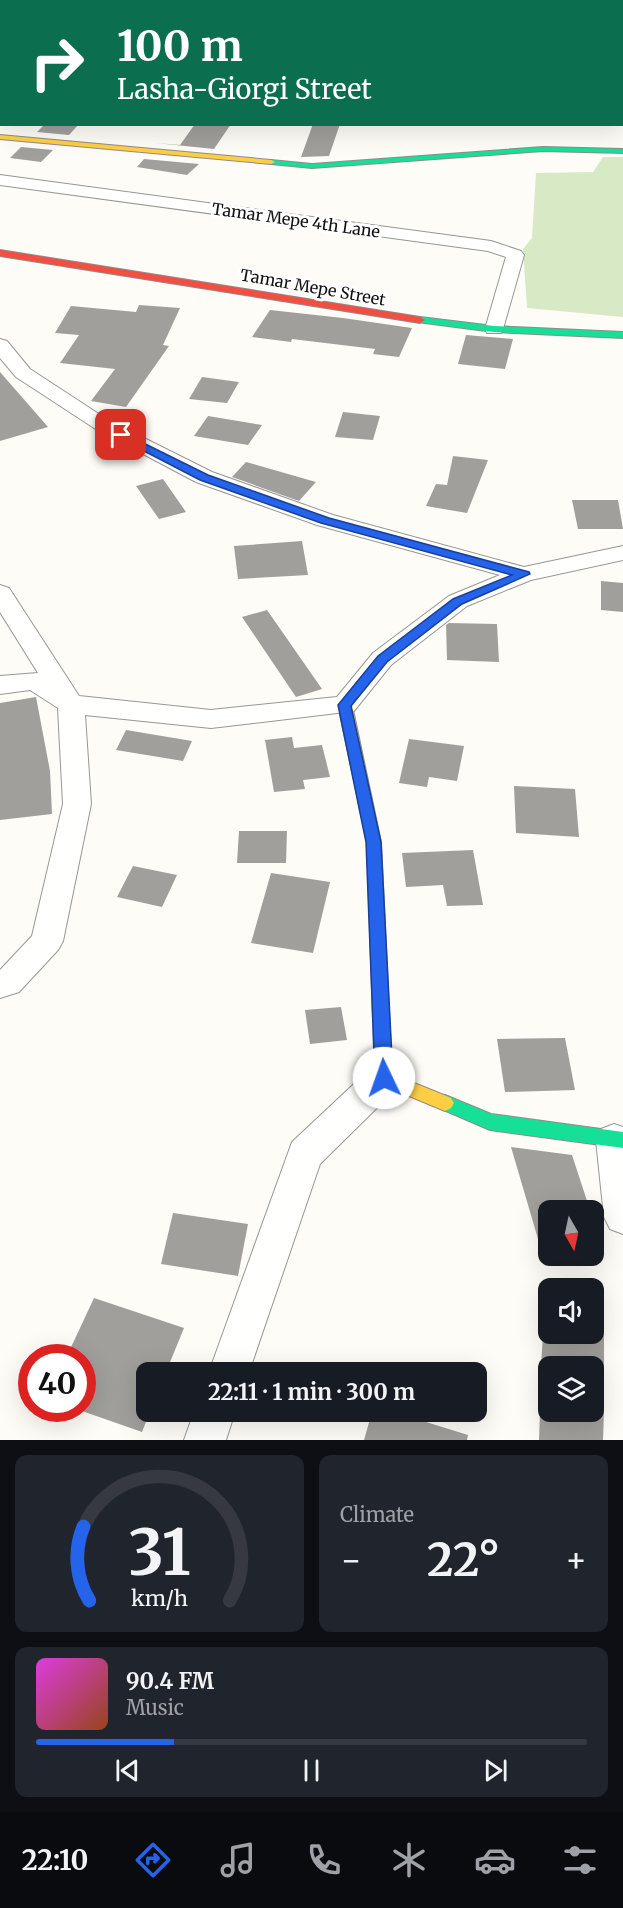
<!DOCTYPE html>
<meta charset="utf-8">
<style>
body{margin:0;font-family:Merriweather,serif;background:#20242c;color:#f1f3f6;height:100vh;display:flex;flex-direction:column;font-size:22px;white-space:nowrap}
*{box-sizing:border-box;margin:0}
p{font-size:20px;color:#9ea1a6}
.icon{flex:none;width:33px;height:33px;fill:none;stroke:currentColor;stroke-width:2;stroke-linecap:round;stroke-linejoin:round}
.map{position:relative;height:1440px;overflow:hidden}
.panel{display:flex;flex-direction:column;gap:15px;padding:15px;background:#0d0f14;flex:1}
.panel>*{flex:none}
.hud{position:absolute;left:0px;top:0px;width:624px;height:126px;box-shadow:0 6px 24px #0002;background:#0b6e4f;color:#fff;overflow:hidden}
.needle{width:39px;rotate:171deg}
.controls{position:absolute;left:538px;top:1200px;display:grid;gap:12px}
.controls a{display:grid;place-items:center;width:66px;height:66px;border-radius:12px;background:#171b24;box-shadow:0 6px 24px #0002;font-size:30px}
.speed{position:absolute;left:18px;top:1344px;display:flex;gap:12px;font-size:30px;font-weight:700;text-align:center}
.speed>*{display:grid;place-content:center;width:78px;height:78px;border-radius:50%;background:#171b24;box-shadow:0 6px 24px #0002;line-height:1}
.speed .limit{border:9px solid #d22;background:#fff;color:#111}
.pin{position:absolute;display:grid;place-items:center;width:51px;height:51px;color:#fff;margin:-26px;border-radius:12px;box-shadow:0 3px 9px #0006}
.me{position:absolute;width:66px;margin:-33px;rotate:357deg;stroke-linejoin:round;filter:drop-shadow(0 0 4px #0008)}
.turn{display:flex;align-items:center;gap:21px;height:126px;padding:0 18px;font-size:27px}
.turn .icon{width:78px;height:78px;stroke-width:2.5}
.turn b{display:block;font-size:42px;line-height:51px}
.big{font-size:45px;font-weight:700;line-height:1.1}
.panel .tile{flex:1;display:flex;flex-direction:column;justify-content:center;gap:9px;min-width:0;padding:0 21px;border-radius:12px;background:#20242c}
.panel .dial{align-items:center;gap:0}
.dial svg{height:156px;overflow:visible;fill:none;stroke:#363941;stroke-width:7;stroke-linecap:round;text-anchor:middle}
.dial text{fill:#f1f3f6;stroke:none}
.song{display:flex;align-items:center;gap:18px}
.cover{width:72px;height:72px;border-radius:9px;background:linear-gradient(135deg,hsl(300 70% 55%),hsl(20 70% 35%))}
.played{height:6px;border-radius:3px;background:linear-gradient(90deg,#2563eb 25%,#363941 25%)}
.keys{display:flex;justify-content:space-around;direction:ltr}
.heat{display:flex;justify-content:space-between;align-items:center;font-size:33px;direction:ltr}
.panel .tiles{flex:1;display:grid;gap:15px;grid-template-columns:1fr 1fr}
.tile:last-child{grid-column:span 2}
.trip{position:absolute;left:136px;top:1362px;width:351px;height:60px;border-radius:12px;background:#171b24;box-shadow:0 6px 24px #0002;font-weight:700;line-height:60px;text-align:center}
.tab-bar{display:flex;height:96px;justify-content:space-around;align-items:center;background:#090b0e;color:#9ea1a6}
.tab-bar .icon{width:42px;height:42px}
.tab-bar .current{color:#2563eb}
.tab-bar b{font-size:27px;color:#f1f3f6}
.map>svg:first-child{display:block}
.forest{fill:#d8eac5}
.building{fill:#a19f9c}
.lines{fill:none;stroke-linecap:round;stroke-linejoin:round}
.street-casing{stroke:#979795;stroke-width:2}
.fast-casing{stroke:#8e8d8b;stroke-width:2}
.slow-casing{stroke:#8e8d8b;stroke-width:2}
.jam-casing{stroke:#8e8d8b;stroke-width:2}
.street{fill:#fffffe;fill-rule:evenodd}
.fast{fill:#16e098;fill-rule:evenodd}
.slow{fill:#ffcf43;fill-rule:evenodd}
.jam{fill:#f24e42;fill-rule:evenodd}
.route{fill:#2563eb;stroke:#184099;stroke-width:1.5}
.labels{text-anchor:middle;stroke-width:6;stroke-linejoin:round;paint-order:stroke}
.far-street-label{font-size:16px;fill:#111;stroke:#fff}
</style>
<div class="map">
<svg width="623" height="1440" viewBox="0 0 623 1440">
<rect width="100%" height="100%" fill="#fdfcf7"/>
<path class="forest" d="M603,157h20v160l-96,-9 -4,-59 9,-11 4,-65 57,-1z"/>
<path class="building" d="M45,124h34l-10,11 -32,-3z
M195,124h36l-17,25 -58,-6 24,2z
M313,124h27l-11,32 -28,1z
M21,147l32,3 -12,12 -31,-4z
M144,159l55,5 -12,11 -50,-8z
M139,305l41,3 -17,37 6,1 -43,61 -35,-6 24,-32 -55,-6 19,-28 -24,-2 16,-27 65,6z
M270,310l73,8 69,10 -13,29 -26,-3 2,-5 -83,-10 -1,3 -39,-5z
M466,335l47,4 -8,30 -47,-5z
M0,372l28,32 20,23 -48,14z
M202,377l37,5 -12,21 -38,-4z
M343,412l37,4 -7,24 -38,-3z
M208,416l54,9 -14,20 -54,-9z
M453,456l35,4 -21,53 -41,-7 10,-22 11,1z
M246,462l70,20 -17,19 -67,-24z
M163,479l23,33 -27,7 -23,-33z
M572,500h46l5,29h-45z
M302,541l6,34 -70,4 -4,-33z
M601,581l22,2v29l-22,-2z
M267,610l55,79 -26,8 -54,-80z
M449,623l48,1 2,38 -52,-2 -1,-35z
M36,697l14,74 2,43 -52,6v-117z
M126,730l66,11 -9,20 -67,-11z
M292,737l2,11 28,-3 8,32 -27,3 2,9 -31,3 -9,-52z
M409,739l55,7 -7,35 -28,-4 -2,10 -28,-4z
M514,786l61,3 4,48 -63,-4z
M239,831h48l-1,32h-49z
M473,850l10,55 -36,1 -4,-21 -37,2 -4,-34z
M133,866l44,9 -15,32 -45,-10z
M271,873l59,9 -17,71 -62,-10z
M341,1007l6,33 -37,4 -5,-34z
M565,1038l10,52 -70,2 -8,-53z
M511,1147l61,8 18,55h-41v45l-6,1z
M173,1213l75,11 -10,52 -77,-12z
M94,1298l90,30 -18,44h-19v40h3l-8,20 -60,-21v-53h-16z
M543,1334h61v32h-63z
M372,1412h22l74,23 -1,5h-103z
M540,1412h64l-1,28h-64z"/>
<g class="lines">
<g class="street-casing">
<path id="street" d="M0,0h13l-11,2v3z
M180,0h12l-13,2z
M379,0h13l-14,2z
M561,0h61l-62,2z
M622,24h1v8h-1z
M622,96h1v8h-1z
M0,97h2v8h-2z
M0,175l491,66 30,10 3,4 -21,74 -2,4h-14l-2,-4 21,-72 -18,-6 -488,-66z
M0,339l7,2 23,28 78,51 104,52 121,43 191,52 99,-21v14l-92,20 -64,26 -76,59 -37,46 -143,17 -126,-13 6,89 -28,137 -5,9 -39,42 -19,6v-28l32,-34 31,-132 -5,-96 -28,-18 -30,4v-18l38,-3 -38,-61v-27l9,3 70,108 132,14 126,-13 36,-44 76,-57 51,-21 -183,-50 -121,-43 -102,-54 -78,-51 -16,-19z
M384,1063l12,4 5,11 -5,11 -76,75 -71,208h-40l83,-230 80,-75z
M614,1124l9,3v107l-13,-5 -6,-12 -8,-77 5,-11z
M194,1412h41l-9,28h-42z"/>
</g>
<g class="fast-casing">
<path id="fast" d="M543,147l80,2v4l-80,-2 -231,17 -41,-4 -4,-2 4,-2 41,4z
M420,317l74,9 129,6v6l-129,-6 -77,-10v-4z
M445,1095l46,19 132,18v16l-133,-18 -51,-22 -3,-5 3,-5z"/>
</g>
<g class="slow-casing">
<path id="slow" d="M0,135l271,25 4,2 -4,2 -271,-25z
M345,701l7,4 29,137 11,232 59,24 3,5 -3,5 -6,3 -67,-28 -3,-5 -8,-236 -29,-137z"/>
</g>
<g class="jam-casing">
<path id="jam" d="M0,250l420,67 5,3 -5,3 -420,-67z"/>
</g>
<use href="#street" class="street"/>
<use href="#fast" class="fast"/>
<use href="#slow" class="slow"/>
<use href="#jam" class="jam"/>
</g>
<path class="route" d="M121,432l87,43 121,43 200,54 1,2 -68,30 -75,58 -36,44 30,136 12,236 -3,5 -6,2 -6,-2 -3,-5 -9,-236 -28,-137 40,-49 75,-57 59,-24 -191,-52 -121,-43 -83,-43v-4z"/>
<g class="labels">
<g class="far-street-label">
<text transform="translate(296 220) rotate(8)" y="6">Tamar Mepe 4th Lane</text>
<text transform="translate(313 287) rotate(10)" y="6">Tamar Mepe Street</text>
</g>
</g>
</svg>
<div class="controls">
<a><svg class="needle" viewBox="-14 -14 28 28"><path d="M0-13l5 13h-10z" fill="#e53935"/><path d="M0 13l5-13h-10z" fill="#9ea1a6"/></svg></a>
<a><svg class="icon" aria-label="sound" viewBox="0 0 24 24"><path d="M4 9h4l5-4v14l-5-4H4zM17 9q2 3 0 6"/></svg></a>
<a><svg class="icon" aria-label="layers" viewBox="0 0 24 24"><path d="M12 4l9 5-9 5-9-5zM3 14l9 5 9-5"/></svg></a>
</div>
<div class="speed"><div class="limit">40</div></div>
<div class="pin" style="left:121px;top:435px;background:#d93025"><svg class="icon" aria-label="arrive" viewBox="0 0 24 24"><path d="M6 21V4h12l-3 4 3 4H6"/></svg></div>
<svg class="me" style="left:384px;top:1078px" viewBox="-20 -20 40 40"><circle r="19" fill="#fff"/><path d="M0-13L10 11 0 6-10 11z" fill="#2563eb"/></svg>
<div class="trip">22:11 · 1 min · 300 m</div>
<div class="hud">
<div class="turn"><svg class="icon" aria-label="right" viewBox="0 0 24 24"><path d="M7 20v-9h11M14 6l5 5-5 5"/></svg><div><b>100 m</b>Lasha-Giorgi Street</div></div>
</div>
</div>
<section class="panel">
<div class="tiles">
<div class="tile dial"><svg viewBox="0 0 100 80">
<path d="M14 69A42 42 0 1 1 86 69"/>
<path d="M14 69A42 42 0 0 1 11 31" stroke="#2563eb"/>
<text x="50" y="56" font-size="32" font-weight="700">31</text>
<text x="50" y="72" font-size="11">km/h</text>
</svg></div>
<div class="tile"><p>Climate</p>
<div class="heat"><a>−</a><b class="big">22°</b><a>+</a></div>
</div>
<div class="tile">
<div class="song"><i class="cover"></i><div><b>90.4 FM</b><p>Music</p></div></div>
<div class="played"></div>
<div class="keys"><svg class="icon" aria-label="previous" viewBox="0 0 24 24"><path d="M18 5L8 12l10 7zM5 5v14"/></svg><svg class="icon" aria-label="pause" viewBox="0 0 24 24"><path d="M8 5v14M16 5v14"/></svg><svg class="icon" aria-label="next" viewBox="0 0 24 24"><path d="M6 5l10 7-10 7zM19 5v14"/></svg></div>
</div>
</div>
</section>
<nav class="tab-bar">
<b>22:10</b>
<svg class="icon current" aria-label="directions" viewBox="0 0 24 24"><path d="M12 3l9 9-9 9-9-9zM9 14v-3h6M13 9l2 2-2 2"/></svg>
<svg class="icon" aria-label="music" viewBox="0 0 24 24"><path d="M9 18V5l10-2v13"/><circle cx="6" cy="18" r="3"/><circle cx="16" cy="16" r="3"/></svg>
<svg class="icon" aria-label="phone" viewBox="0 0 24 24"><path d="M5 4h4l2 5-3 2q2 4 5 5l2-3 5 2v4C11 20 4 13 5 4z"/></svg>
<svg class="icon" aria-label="climate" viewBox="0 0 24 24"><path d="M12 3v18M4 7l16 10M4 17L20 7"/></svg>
<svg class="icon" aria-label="car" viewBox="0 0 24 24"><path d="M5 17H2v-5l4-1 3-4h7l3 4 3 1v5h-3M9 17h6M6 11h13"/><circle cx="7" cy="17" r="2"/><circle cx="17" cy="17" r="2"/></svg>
<svg class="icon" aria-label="filters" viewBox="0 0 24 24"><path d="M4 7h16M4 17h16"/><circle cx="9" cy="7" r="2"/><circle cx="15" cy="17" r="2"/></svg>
</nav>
